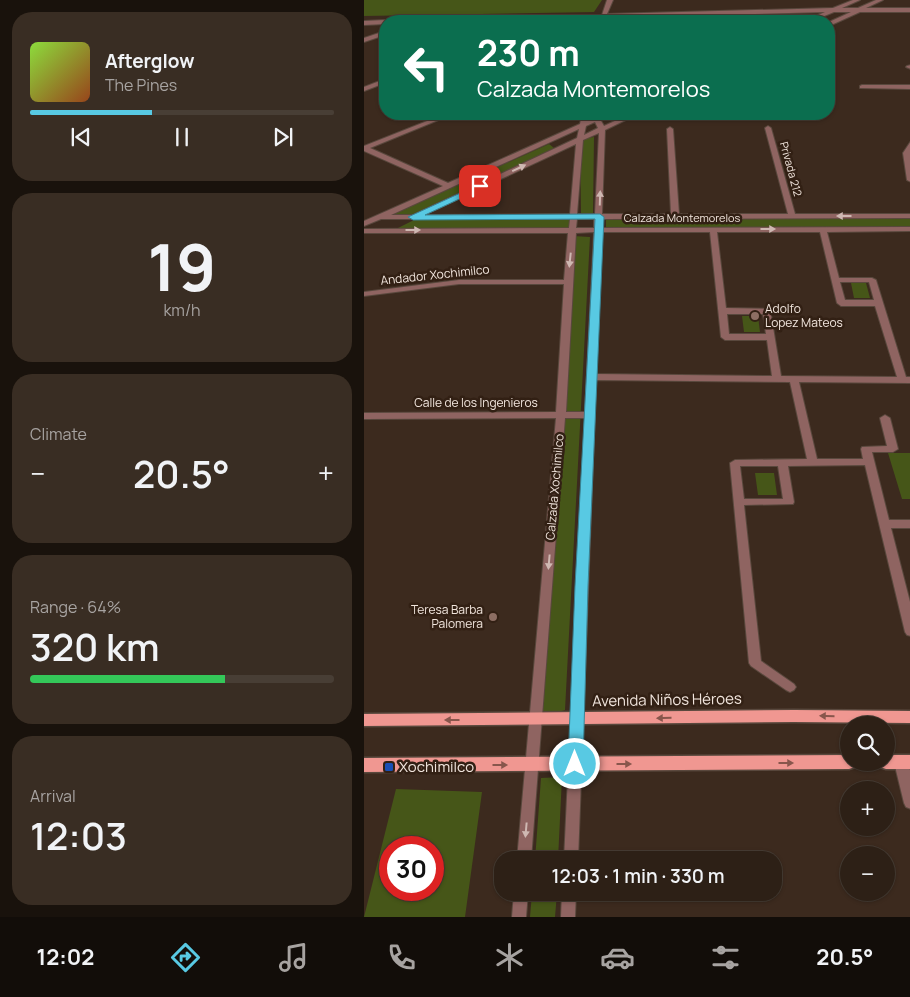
<!DOCTYPE html>
<meta charset="utf-8">
<style>
body{margin:0;font-family:Manrope,sans-serif;background:#392d23;color:#f1f3f6;height:100vh;display:flex;flex-direction:column;font-size:19px;white-space:nowrap}
*{box-sizing:border-box;margin:0}
p{font-size:16px;color:#a7a3a1}
.icon{flex:none;width:28px;height:28px;fill:none;stroke:currentColor;stroke-width:2;stroke-linecap:round;stroke-linejoin:round}
.map{position:relative;flex:1;overflow:hidden}
.sheet{display:flex;flex-direction:column;gap:12px;padding:12px;background:#19120c;width:364px}
.sheet>*{flex:none}
.top-card{position:absolute;left:15px;top:15px;width:456px;height:105px;border-radius:20px;box-shadow:0 1px 4px #0004,0 0 0 1px #483e35;background:#0b6e4f;color:#fff;overflow:hidden}
.buttons{position:absolute;left:476px;top:716px;display:grid;gap:10px}
.buttons a{display:grid;place-items:center;width:55px;height:55px;border-radius:50%;background:#2d2016;box-shadow:0 1px 4px #0004,0 0 0 1px #483e35;font-size:25px}
.speed{position:absolute;left:15px;top:836px;display:flex;gap:10px;font-size:25px;font-weight:700;text-align:center}
.speed>*{display:grid;place-content:center;width:65px;height:65px;border-radius:50%;background:#2d2016;box-shadow:0 1px 4px #0004,0 0 0 1px #483e35;line-height:1}
.speed .limit{border:8px solid #d22;background:#fff;color:#111}
.pin{position:absolute;display:grid;place-items:center;width:42px;height:42px;color:#fff;margin:-21px;border-radius:10px;box-shadow:0 2px 8px #0006}
.me{position:absolute;width:55px;margin:-28px;rotate:0deg;stroke-linejoin:round;filter:drop-shadow(0 0 4px #0008)}
.turn{display:flex;align-items:center;gap:18px;height:105px;padding:0 15px;font-size:22px}
.turn .icon{width:65px;height:65px;stroke-width:2.5}
.turn b{display:block;font-size:35px;line-height:42px}
.big{font-size:38px;font-weight:600;line-height:1.1}
.sheet .card{flex:1;display:flex;flex-direction:column;justify-content:center;gap:8px;min-width:0;padding:0 18px;border-radius:20px;background:#392d23}
.sheet .dial{align-items:center;gap:0}
.dial b{font-size:65px;line-height:1}
.song{display:flex;align-items:center;gap:15px}
.cover{width:60px;height:60px;border-radius:8px;background:linear-gradient(135deg,hsl(90 70% 55%),hsl(20 70% 35%))}
.played{height:5px;border-radius:2px;background:linear-gradient(90deg,#58c9e3 40%,#483e35 40%)}
.keys{display:flex;justify-content:space-around;direction:ltr}
.heat{display:flex;justify-content:space-between;align-items:center;font-size:28px;direction:ltr}
.charge{height:8px;border-radius:4px;background:linear-gradient(90deg,#34c759 64%,#483e35 0)}
.trip{position:absolute;left:130px;top:851px;width:288px;height:50px;border-radius:20px;background:#2d2016;box-shadow:0 1px 4px #0004,0 0 0 1px #483e35;font-weight:600;line-height:50px;text-align:center}
.tabs{display:flex;height:80px;justify-content:space-around;align-items:center;background:#120d09;color:#a7a3a1}
.tabs .icon{width:35px;height:35px}
.tabs .current{color:#58c9e3}
.tabs b{font-size:22px;color:#f1f3f6}
main{display:flex;flex:1;min-height:0}
.map>svg:first-child{display:block}
.green{fill:#465618;fill-rule:evenodd}
.lines{fill:none;stroke-linecap:round;stroke-linejoin:round}
.lane-casing{stroke:#59483d;stroke-width:2}
.street-casing{stroke:#59483d;stroke-width:2}
.primary-casing{stroke:#59483d;stroke-width:3}
.lane{fill:#8f6461;fill-rule:evenodd}
.street{fill:#8f6461;fill-rule:evenodd}
.primary{fill:#f09791;fill-rule:evenodd}
.oneway{fill:#cfb8b2}
.oneway2{fill:#88564c}
.route{fill:#58c9e3;stroke:#398394}
.education-dot{fill:#8d6e63;stroke:#322014;stroke-width:2}
.transit-dot{fill:#1a4fb4;stroke:#322014;stroke-width:2}
.labels{text-anchor:middle;stroke-width:5;stroke-linejoin:round;paint-order:stroke}
.far-street-label{font-size:11px;fill:#f1e5dd;stroke:#322014}
.street-label{font-size:12px;fill:#f1e5dd;stroke:#322014}
.poi-label{font-size:12px;fill:#f1e5dd;stroke:#322014;text-anchor:start}
.near-street-label{font-size:15px;fill:#f1e5dd;stroke:#322014}
.near-poi-label{font-size:15px;fill:#f1e5dd;stroke:#322014;text-anchor:start}
</style>
<main>
<section class="sheet">
<div class="card">
<div class="song"><i class="cover"></i><div><b>Afterglow</b><p>The Pines</p></div></div>
<div class="played"></div>
<div class="keys"><svg class="icon" aria-label="previous" viewBox="0 0 24 24"><path d="M18 5L8 12l10 7zM5 5v14"/></svg><svg class="icon" aria-label="pause" viewBox="0 0 24 24"><path d="M8 5v14M16 5v14"/></svg><svg class="icon" aria-label="next" viewBox="0 0 24 24"><path d="M6 5l10 7-10 7zM19 5v14"/></svg></div>
</div>
<div class="card dial"><b>19</b><p>km/h</p></div>
<div class="card"><p>Climate</p>
<div class="heat"><a>−</a><b class="big">20.5°</b><a>+</a></div>
</div>
<div class="card"><p>Range · 64%</p><b class="big">320 km</b><div class="charge"></div></div>
<div class="card"><p>Arrival</p><b class="big">12:03</b></div>
</section>
<div class="map">
<svg width="547" height="917" viewBox="0 0 547 917">
<rect width="100%" height="100%" fill="#3c2a1e"/>
<path class="green" d="M0,0h238l-8,12 -230,4z
M230,137l-1,76h-12l-1,-74z
M185,144l5,4 -141,69h-26z
M546,218l1,9 -305,1v-8z
M210,219l-7,11 -169,-2 16,-8z
M209,236l17,1 -25,473 -29,9z
M487,283h15l4,15h-16z
M378,316h16l2,16h-16z
M524,453h22v46h-8z
M391,473h19l3,22h-19z
M198,777l-4,83h-23l6,-82z
M32,789l86,3 -17,125h-101zM26,848h43v42h-43z
M168,893h25l-2,24h-25z"/>
<g class="lines">
<g class="lane-casing">
<path id="lane" d="M547,65v4l-5,-2 1,-1z
M547,141v41l-4,-2 -4,-27z"/>
</g>
<g class="street-casing">
<path id="street" d="M243,0h6l-6,14 226,-6 20,-8h7l-18,8h16l18,-8h7l-17,8h45v4h-51l-31,14v-4l22,-10h-17l-22,9h-7l20,-9 -219,6 -1,3h-6l2,-3 -183,3 3,-2 181,-4z
M0,21l21,-1 2,1h-2v3l-21,1z
M21,31v4l-21,7v-4z
M21,79v4l-21,8v-4z
M498,85h49v4l-51,-1v-2z
M81,114h8l-83,34 78,35 132,-59 2,-10h10l5,2 5,-2h8l-10,5 4,7 26,-12h8l-33,16 -3,84h69l-4,-85 3,-2 3,2 6,85h109l-23,-86 3,-2 3,2 24,86h116v4l-309,1v9l309,-1v4l-84,1 12,46h33l4,2 30,97h5v6l-112,-1 18,77h46l-2,-10 1,-2 25,-1 -7,-28 5,-3 5,3 8,31 -5,3h-21l17,68h22v8h-20l20,78v30l-4,-1 -2,-3 -40,-167 -77,1 6,36 -1,2 -49,1 17,156 33,23 2,3 -2,3 -4,2 -4,-2 -35,-24 -2,-3 -19,-200 5,-3 72,-1 -17,-77 -194,-2 -18,480h-14l21,-442h-20l-34,442h-14l39,-442 -192,1v-6l192,-1 8,-128h-105l-95,12v-4l95,-12h105l4,-47h-204v-4l205,-1 1,-9h-189l-17,7v-5l79,-35 -79,-35v-5zM231,122l3,6 -14,7 2,-9zM215,129l-2,9 -164,77h-22zM235,133l-4,81h-18l6,-74zM212,144l-6,70 -146,1zM213,219h17v9h-18zM230,232l-9,180h-19l10,-179zM237,232h109l11,105 4,3h42l5,36 -176,-2zM353,232h103l17,71 4,3h34l22,71 -116,-1 -11,-67 -44,-1zM476,282h29l5,18h-29zM363,314h36l3,20h-37zM376,466h38l5,33h-39z
M537,757l5,1 5,15v36l-5,-2 -2,-4 -10,-41 2,-4z
M150,892h14l-2,25h-14z
M198,892h14l-1,25h-14z"/>
</g>
<g class="primary-casing">
<path id="primary" d="M430,710l117,1v12l-117,-1 -430,4v-12z
M485,755v7h8l-2,5 -6,2 -485,3v-14z
M522,755h25v14h-25l-6,-2 -2,-5h8z"/>
</g>
<use href="#lane" class="lane"/>
<use href="#street" class="street"/>
<use href="#primary" class="primary"/>
</g>
<defs><path id="oneway-solid" d="M-6-.8H1V-3.2L6.5 0L1 3.2V.8H-6Z" transform="scale(1.25)"/></defs>
<g class="oneway">
<use href="#oneway-solid" transform="translate(155 168) rotate(-25)"/>
<use href="#oneway-solid" transform="translate(236 198) rotate(-88)"/>
<use href="#oneway-solid" transform="translate(480 216) rotate(180)"/>
<use href="#oneway-solid" transform="translate(404 229)"/>
<use href="#oneway-solid" transform="translate(49 230)"/>
<use href="#oneway-solid" transform="translate(206 260) rotate(96)"/>
<use href="#oneway-solid" transform="translate(185 562) rotate(95)"/>
<use href="#oneway-solid" transform="translate(162 830) rotate(95)"/>
</g>
<g class="oneway2">
<use href="#oneway-solid" transform="translate(463 716) rotate(-179)"/>
<use href="#oneway-solid" transform="translate(300 718) rotate(179)"/>
<use href="#oneway-solid" transform="translate(88 720) rotate(180)"/>
<use href="#oneway-solid" transform="translate(422 763)"/>
<use href="#oneway-solid" transform="translate(260 764)"/>
<use href="#oneway-solid" transform="translate(136 765)"/>
</g>
<path class="route" d="M116,184l4,2 -1,2 -58,27 175,-1 4,3 -16,369 -5,178 -3,5 -5,2 -5,-2 -2,-5 7,-178 20,-367 -182,1 -5,-3z"/>
<g class="education-dot">
<circle cx="391" cy="316" r="5"/>
<circle cx="129" cy="617" r="5"/>
</g>
<rect class="transit-dot" x="20" y="762" width="10" height="10" rx="2.5"/>
<g class="labels">
<g class="far-street-label">
<text transform="translate(427 169) rotate(75)" y="4">Privada 212</text>
<text x="318" y="222">Calzada Montemorelos</text>
</g>
<g class="street-label">
<text transform="translate(71 275) rotate(-6)" y="4">Andador Xochimilco</text>
<text x="112" y="407">Calle de los Ingenieros</text>
<text transform="translate(191 487) rotate(-85)" y="4">Calzada Xochimilco</text>
</g>
<g class="poi-label">
<text x="401" y="313">Adolfo<tspan x="401" dy="14">Lopez Mateos</tspan></text>
<text x="119" y="614" text-anchor="end">Teresa Barba<tspan x="119" dy="14">Palomera</tspan></text>
</g>
<g class="near-street-label">
<text transform="translate(303 700) rotate(-1)" y="5">Avenida Niños Héroes</text>
</g>
<g class="near-poi-label">
<text x="35" y="772">Xochimilco</text>
</g>
</g>
</svg>
<div class="buttons">
<a><svg class="icon" aria-label="search" viewBox="0 0 24 24"><circle cx="10" cy="10" r="6"/><path d="M15 15l6 6"/></svg></a>
<a>+</a>
<a>−</a>
</div>
<div class="speed"><div class="limit">30</div></div>
<div class="pin" style="left:116px;top:186px;background:#d93025"><svg class="icon" aria-label="arrive" viewBox="0 0 24 24"><path d="M6 21V4h12l-3 4 3 4H6"/></svg></div>
<svg class="me" style="left:211px;top:764px" viewBox="-20 -20 40 40"><circle r="17" fill="#58c9e3" stroke="#fff" stroke-width="3"/><path d="M0-11L8 9 0 5-8 9z" fill="#fff"/></svg>
<div class="trip">12:03 · 1 min · 330 m</div>
<div class="top-card">
<div class="turn"><svg class="icon" aria-label="left" viewBox="0 0 24 24"><path d="M17 20v-9H6M10 6l-5 5 5 5"/></svg><div><b>230 m</b>Calzada Montemorelos</div></div>
</div>
</div>
</main>
<nav class="tabs">
<b>12:02</b>
<svg class="icon current" aria-label="directions" viewBox="0 0 24 24"><path d="M12 3l9 9-9 9-9-9zM9 14v-3h6M13 9l2 2-2 2"/></svg>
<svg class="icon" aria-label="music" viewBox="0 0 24 24"><path d="M9 18V5l10-2v13"/><circle cx="6" cy="18" r="3"/><circle cx="16" cy="16" r="3"/></svg>
<svg class="icon" aria-label="phone" viewBox="0 0 24 24"><path d="M5 4h4l2 5-3 2q2 4 5 5l2-3 5 2v4C11 20 4 13 5 4z"/></svg>
<svg class="icon" aria-label="climate" viewBox="0 0 24 24"><path d="M12 3v18M4 7l16 10M4 17L20 7"/></svg>
<svg class="icon" aria-label="car" viewBox="0 0 24 24"><path d="M5 17H2v-5l4-1 3-4h7l3 4 3 1v5h-3M9 17h6M6 11h13"/><circle cx="7" cy="17" r="2"/><circle cx="17" cy="17" r="2"/></svg>
<svg class="icon" aria-label="filters" viewBox="0 0 24 24"><path d="M4 7h16M4 17h16"/><circle cx="9" cy="7" r="2"/><circle cx="15" cy="17" r="2"/></svg>
<b>20.5°</b>
</nav>
